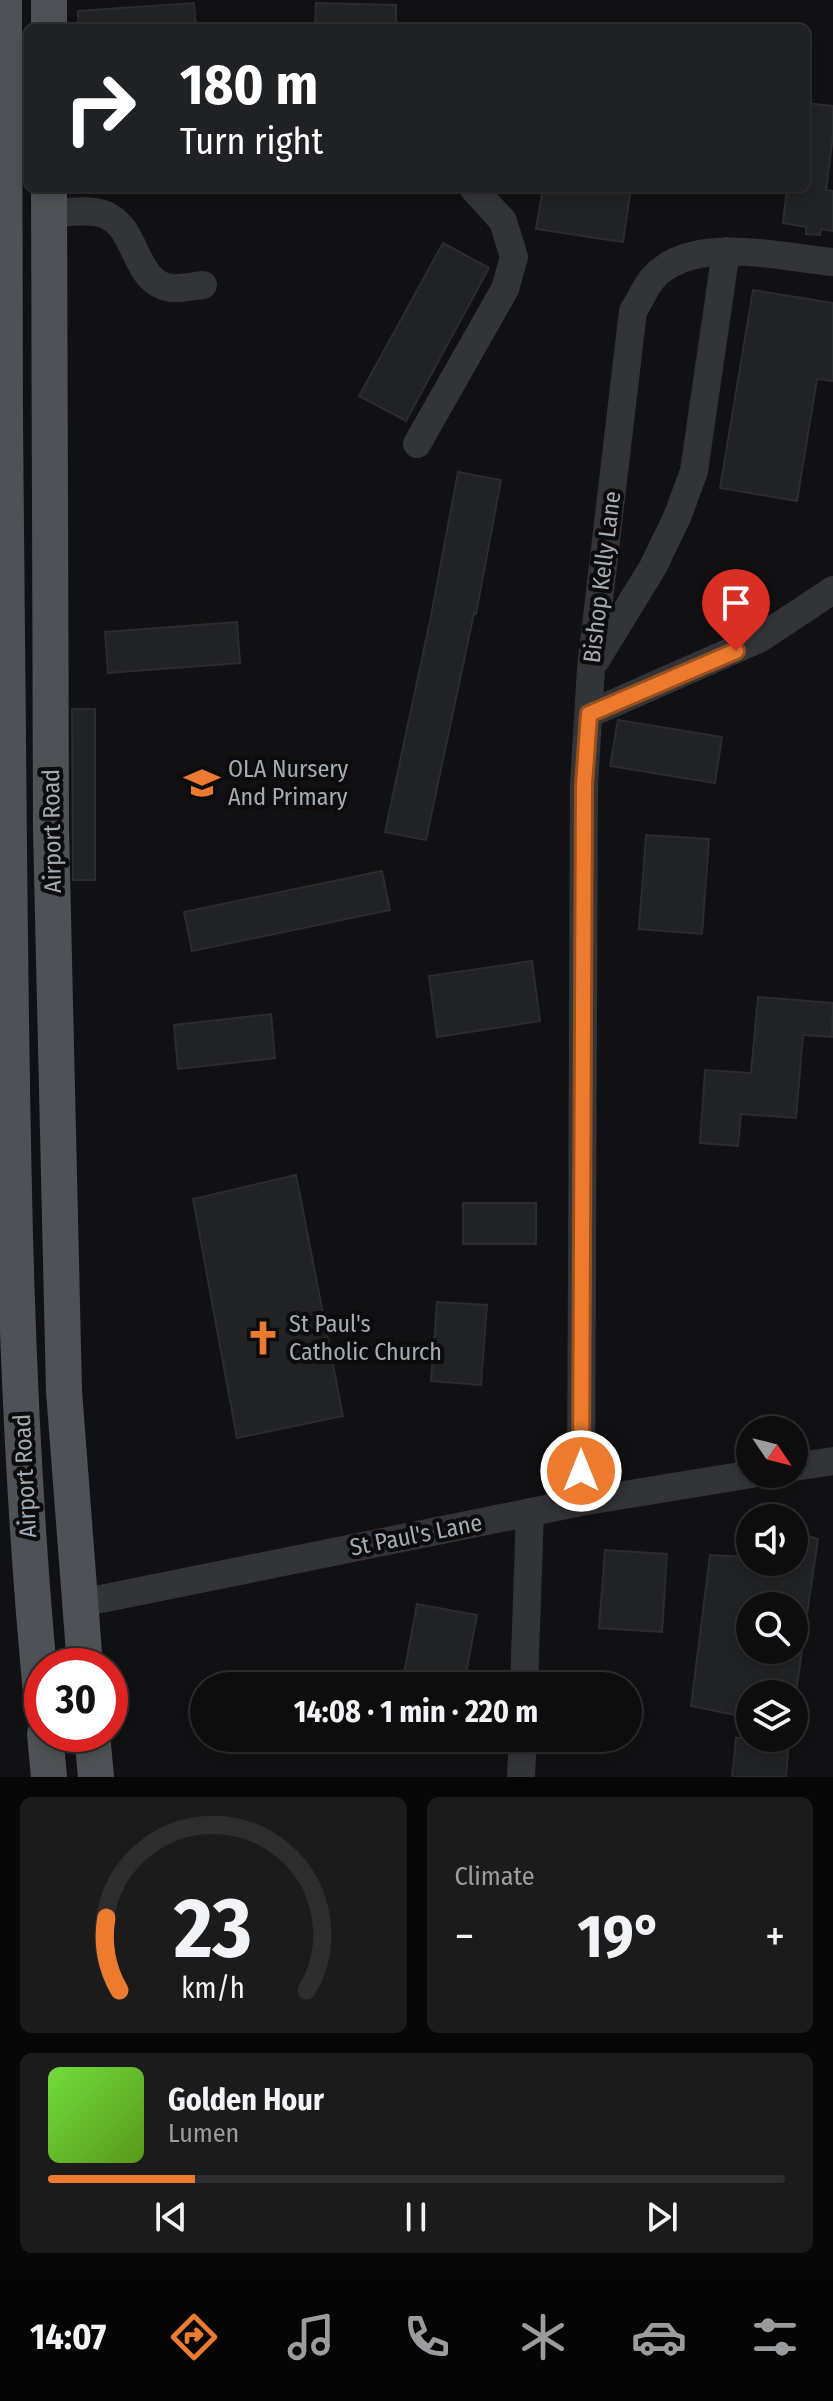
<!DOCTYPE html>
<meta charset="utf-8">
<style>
body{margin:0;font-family:"Fira Sans Condensed",sans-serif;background:#1b1b1c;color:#f1f3f6;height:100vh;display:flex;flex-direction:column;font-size:30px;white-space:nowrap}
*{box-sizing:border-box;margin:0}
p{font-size:26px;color:#9a9c9e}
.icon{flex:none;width:44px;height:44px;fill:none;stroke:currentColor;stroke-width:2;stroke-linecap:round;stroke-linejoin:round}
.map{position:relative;height:1777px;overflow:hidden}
.sheet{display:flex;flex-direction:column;gap:20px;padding:20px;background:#070708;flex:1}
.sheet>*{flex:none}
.guide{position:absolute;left:24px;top:24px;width:786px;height:168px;border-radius:12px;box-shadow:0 4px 12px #0003,0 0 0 2px #2d2d2e;background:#202124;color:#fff;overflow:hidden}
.needle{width:52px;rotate:125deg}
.buttons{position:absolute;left:736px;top:1416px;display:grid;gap:16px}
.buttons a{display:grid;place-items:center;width:72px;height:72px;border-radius:50%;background:#0d0d0e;box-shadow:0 4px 12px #0003,0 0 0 2px #2d2d2e;font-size:40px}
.speed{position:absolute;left:24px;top:1648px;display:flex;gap:16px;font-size:40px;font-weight:700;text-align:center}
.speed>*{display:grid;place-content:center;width:104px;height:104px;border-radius:50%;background:#0d0d0e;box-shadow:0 4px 12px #0003,0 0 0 2px #2d2d2e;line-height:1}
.speed .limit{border:12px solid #d22;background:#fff;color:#111}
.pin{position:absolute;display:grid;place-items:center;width:68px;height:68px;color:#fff;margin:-82px -34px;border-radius:50% 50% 50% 0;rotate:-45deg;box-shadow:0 0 8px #0007}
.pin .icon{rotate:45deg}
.me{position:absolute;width:88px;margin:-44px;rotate:0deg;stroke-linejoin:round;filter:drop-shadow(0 0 6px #0008)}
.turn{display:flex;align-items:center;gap:28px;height:168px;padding:0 24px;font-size:36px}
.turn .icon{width:104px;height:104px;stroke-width:2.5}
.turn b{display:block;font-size:56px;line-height:68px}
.big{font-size:60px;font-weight:700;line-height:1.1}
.sheet .widget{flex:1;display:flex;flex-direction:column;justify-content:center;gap:12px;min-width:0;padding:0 28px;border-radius:12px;background:#1b1b1c}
.sheet .dial{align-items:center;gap:0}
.dial svg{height:208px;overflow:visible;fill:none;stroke:#2d2d2e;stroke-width:7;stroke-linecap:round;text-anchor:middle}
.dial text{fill:#f1f3f6;stroke:none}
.song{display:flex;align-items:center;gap:24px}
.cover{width:96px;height:96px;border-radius:12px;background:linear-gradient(135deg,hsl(100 70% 55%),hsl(90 70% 35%))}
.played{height:8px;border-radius:4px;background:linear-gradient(90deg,#ec7b30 20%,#2d2d2e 20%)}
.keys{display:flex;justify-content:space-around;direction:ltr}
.heat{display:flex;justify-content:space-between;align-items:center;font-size:44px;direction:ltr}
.sheet .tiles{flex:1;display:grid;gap:20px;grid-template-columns:1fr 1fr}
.widget:last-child{grid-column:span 2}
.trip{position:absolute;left:190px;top:1672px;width:452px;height:80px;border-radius:40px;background:#0d0d0e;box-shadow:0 4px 12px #0003,0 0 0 2px #2d2d2e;font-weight:700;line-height:80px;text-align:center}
.dock{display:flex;height:128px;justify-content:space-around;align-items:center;background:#050506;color:#9a9c9e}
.dock .icon{width:56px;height:56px}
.dock .selected{color:#ec7b30}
.dock b{font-size:36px;color:#f1f3f6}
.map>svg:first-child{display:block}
.building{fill:#212224;stroke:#2b2c2e;stroke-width:2}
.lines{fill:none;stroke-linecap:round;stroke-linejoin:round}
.minor{stroke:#323437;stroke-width:28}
.major{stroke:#4e5256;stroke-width:36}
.route-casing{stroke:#99501f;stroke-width:20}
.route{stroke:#ec7b30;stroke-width:14}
.labels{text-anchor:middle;stroke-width:8;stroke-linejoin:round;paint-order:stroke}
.street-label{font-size:24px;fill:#a3acb3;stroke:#0c0c0d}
.poi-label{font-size:24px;fill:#a3acb3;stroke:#0c0c0d;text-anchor:start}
</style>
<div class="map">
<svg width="833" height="1777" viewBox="0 0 833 1777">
<rect width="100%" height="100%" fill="#111113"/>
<path class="building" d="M194,3l2,25h-118v-17z
M316,3l80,2v23h-81z
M806,103l27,3v30l-7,54 7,1v40l-12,-2 -1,6 -14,-1v-7l-23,-4 4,-35h19z
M543,188h88l-8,54 -87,-13z
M443,243l46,25 -83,153 -47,-25z
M753,290l80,13v78l-16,-2 -20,122 -77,-13z
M458,472l43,8 -25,134 -2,-1 -48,227 -41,-8 46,-216z
M237,622l3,41 -132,10 -3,-41z
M72,709h23v171h-22z
M618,720l104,17 -7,46 -105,-17z
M646,835l63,4 -7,95 -63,-5z
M382,871l8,39 -198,41 -8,-39z
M532,961l8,60 -103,16 -8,-61z
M758,997l75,6 -1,34 -29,-2 -7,83 -55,-4 -3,32 -38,-3 5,-73 46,3z
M271,1014l4,44 -97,11 -4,-44z
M296,1175l47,241 -106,22 -44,-239z
M463,1203h73v41h-73z
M437,1302l50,3 -6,80 -50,-4z
M794,1532l24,7 -11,75 -13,-1v-7h-44v44h52l-6,44h-46v24l-59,-12 19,-151 40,2v5h44z
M605,1550l62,4 -5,78 -63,-4z
M417,1604l60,11 -13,70 -60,-11z
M736,1738h53l-3,39h-54z"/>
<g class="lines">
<path class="minor" d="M49,213c17,0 41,-5 57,2 33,15 27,67 65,73 9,1 22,-2 32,-3
M417,444l88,-155 9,-32 -11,-36 -30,-33
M596,660l57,-93 25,-52 16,-44 32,-220
M589,714l170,-75 74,-49
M794,1467l39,-6
M581,1502l3,-717 7,-117 42,-357c7,-10 12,-24 20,-33 39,-44 127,-21 180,-16
M81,1603l500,-101 171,-28
M524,1686l6,-174
M521,1777l2,-39"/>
<path class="major" d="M4,0c-1,283 2,565 5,848 3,285 5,570 33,855
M49,28v-28
M49,188l2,642 13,561 21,275
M45,1734l4,43
M92,1734l4,43"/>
</g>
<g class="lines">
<g class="route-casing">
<path id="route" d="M581,1471l3,-686 5,-71 147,-63"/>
</g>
<use href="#route" class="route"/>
</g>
<defs>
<g id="school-bare" transform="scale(2.76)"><path d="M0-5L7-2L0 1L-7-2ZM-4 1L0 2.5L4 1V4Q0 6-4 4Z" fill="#ec7b30" stroke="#0c0c0d" stroke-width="2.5" paint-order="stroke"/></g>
<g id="church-bare" transform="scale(2.76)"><path d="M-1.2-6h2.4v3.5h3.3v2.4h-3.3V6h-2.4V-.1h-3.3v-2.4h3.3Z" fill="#ec7b30" stroke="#0c0c0d" stroke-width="2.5" paint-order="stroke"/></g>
</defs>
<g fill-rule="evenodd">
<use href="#school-bare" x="202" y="783"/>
<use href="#church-bare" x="263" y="1338"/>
</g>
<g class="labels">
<g class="street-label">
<text transform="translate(602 577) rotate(-83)" y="8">Bishop Kelly Lane</text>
<text transform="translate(52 831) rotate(-91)" y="8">Airport Road</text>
<text transform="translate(25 1476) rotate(-93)" y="8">Airport Road</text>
<text transform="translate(416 1535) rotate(-11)" y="8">St Paul's Lane</text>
</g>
<g class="poi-label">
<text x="228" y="777">OLA Nursery<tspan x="228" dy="28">And Primary</tspan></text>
<text x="289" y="1332">St Paul's<tspan x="289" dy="28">Catholic Church</tspan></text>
</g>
</g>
</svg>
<div class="buttons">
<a><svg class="needle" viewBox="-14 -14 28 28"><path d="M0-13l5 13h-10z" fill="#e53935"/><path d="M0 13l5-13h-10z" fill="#9a9c9e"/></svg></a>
<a><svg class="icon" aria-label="sound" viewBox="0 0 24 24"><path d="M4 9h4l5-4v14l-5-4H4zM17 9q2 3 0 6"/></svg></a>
<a><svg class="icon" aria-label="search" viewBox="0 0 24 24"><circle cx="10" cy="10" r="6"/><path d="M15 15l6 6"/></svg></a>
<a><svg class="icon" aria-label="layers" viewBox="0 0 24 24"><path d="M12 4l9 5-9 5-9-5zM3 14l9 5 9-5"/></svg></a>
</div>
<div class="speed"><div class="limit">30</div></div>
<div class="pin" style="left:736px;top:651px;background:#d93025"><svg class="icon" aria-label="arrive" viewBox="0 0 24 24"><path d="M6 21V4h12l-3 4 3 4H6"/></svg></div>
<svg class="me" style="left:581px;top:1471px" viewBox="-20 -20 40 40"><circle r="17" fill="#ec7b30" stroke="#fff" stroke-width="3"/><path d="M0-11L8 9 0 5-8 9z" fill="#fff"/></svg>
<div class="trip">14:08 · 1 min · 220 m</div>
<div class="guide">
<div class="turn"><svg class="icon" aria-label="right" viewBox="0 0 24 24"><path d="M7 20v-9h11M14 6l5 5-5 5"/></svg><div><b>180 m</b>Turn right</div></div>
</div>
</div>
<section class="sheet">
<div class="tiles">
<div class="widget dial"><svg viewBox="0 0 100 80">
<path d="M14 69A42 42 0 1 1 86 69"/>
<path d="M14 69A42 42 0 0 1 9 41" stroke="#ec7b30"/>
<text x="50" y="56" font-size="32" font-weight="700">23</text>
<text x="50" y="72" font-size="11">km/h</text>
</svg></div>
<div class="widget"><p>Climate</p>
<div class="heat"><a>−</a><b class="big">19°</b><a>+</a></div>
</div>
<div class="widget">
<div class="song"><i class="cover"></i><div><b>Golden Hour</b><p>Lumen</p></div></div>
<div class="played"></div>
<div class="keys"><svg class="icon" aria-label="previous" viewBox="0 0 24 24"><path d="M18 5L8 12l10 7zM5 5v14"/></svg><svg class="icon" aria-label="pause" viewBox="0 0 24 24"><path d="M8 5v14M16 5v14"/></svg><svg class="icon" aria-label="next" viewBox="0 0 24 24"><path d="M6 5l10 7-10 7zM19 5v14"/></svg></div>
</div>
</div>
</section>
<nav class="dock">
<b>14:07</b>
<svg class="icon selected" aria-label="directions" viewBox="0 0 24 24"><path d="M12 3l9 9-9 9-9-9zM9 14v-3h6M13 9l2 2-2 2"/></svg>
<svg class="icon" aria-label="music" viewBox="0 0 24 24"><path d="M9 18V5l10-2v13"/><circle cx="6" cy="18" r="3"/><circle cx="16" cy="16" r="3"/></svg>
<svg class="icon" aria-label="phone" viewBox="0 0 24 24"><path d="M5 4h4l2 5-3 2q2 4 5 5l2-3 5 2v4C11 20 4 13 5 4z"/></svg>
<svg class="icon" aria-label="climate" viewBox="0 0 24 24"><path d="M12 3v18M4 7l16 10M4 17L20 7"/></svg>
<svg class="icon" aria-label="car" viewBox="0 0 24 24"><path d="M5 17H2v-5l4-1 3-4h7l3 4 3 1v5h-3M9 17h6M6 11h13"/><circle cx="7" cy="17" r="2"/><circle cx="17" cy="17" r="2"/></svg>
<svg class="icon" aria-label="filters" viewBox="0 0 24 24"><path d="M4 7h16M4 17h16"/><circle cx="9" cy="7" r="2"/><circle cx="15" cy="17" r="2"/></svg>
</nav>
